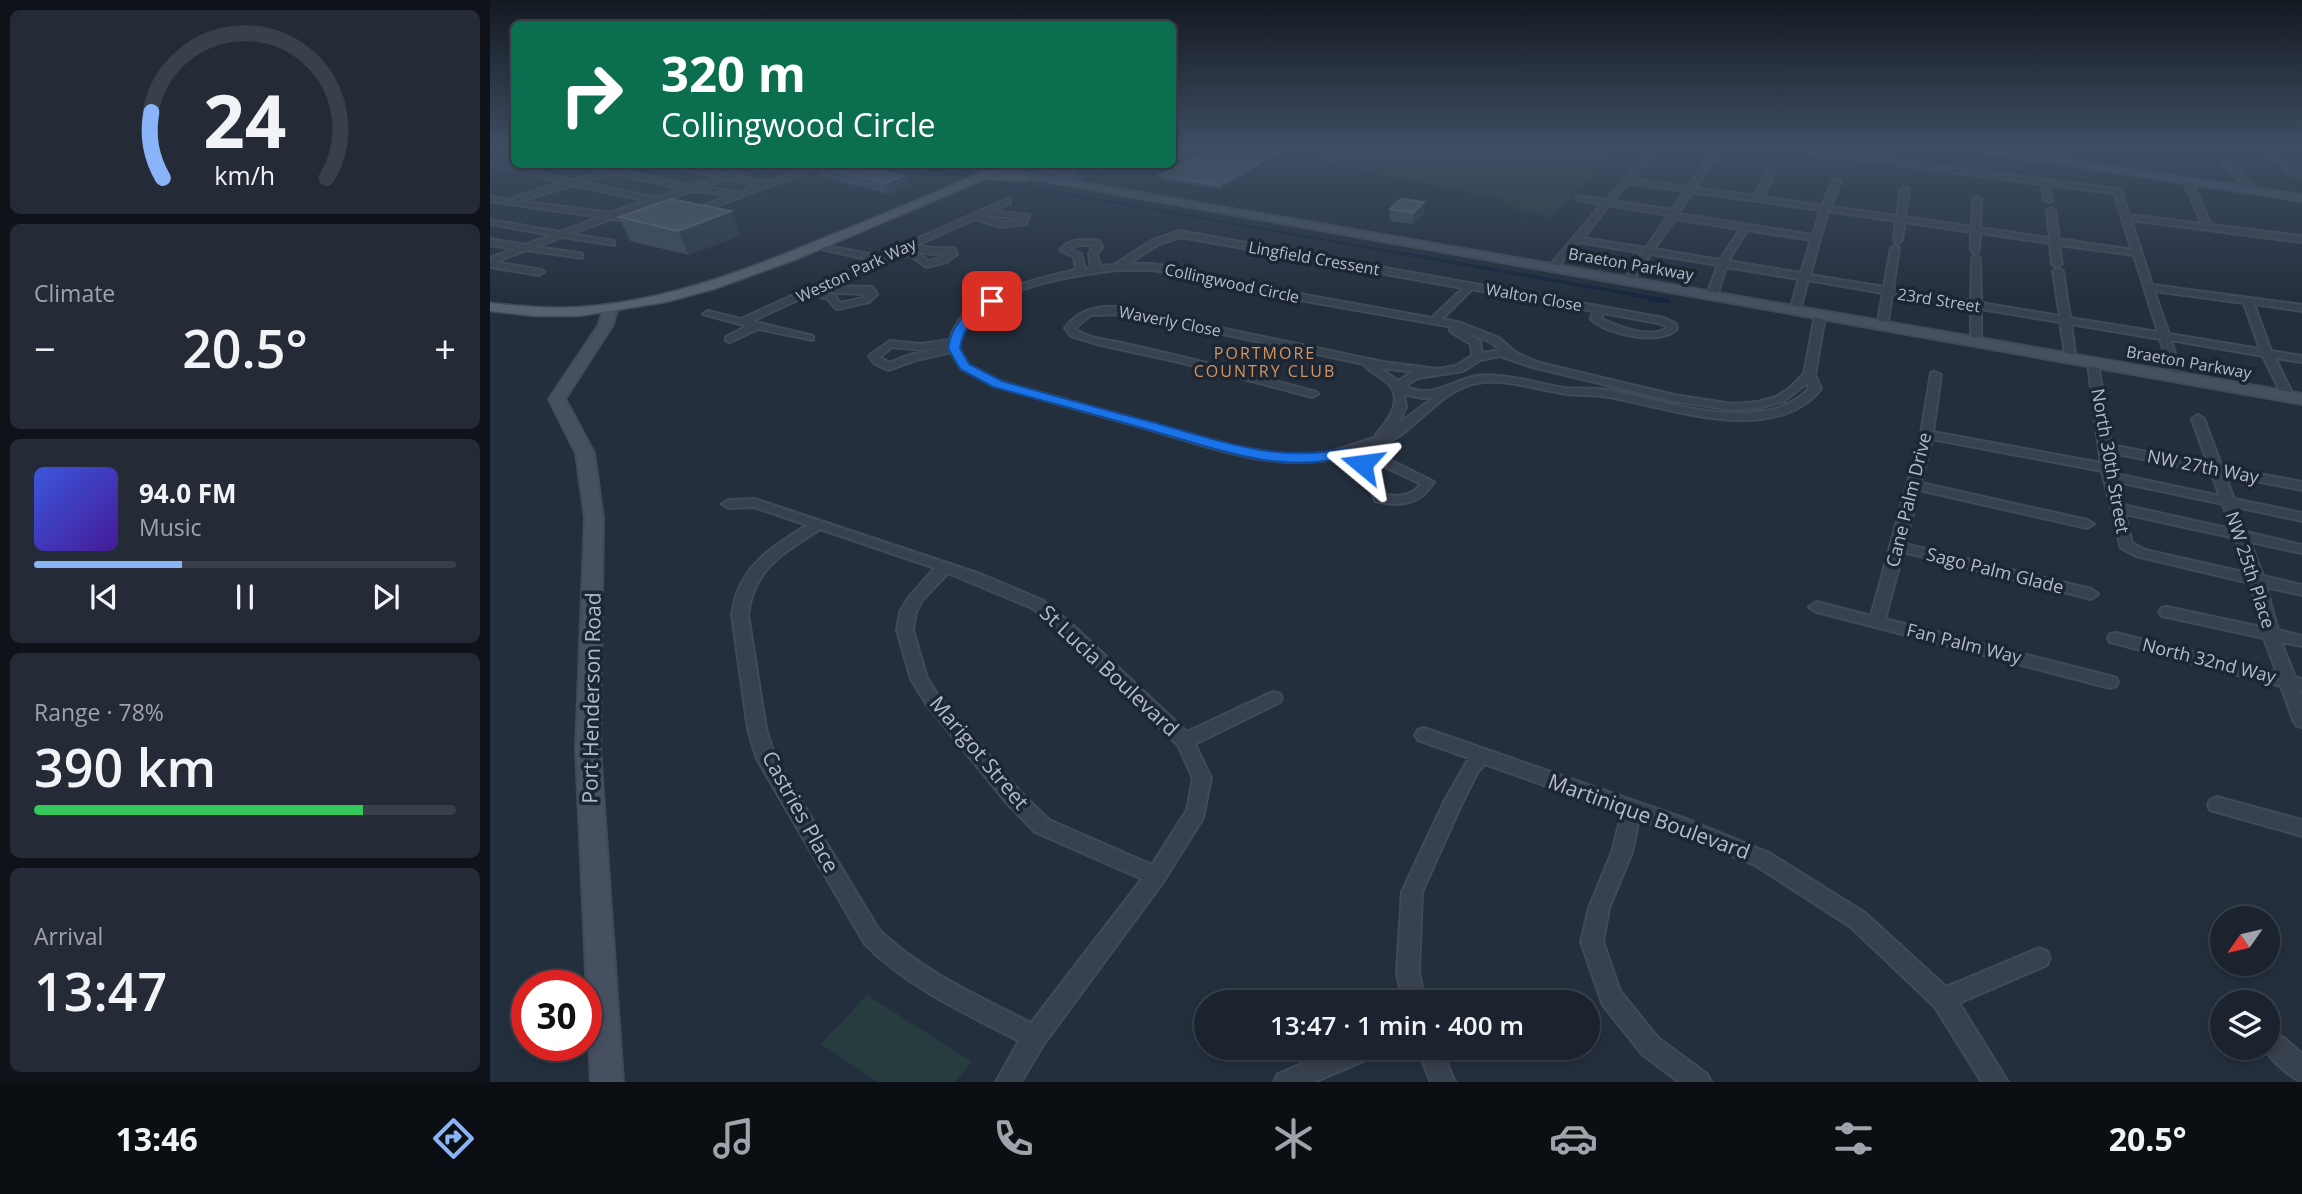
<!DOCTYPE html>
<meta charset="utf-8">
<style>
body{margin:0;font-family:"Open Sans",sans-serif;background:#242b36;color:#f1f3f6;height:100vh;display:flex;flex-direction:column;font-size:26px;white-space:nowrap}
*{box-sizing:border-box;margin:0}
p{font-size:23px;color:#a0a4aa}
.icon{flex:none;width:38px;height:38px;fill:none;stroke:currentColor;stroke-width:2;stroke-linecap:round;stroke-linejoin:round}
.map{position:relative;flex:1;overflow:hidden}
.side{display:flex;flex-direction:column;gap:10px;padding:10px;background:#0f1319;width:490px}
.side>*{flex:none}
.banner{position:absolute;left:21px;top:21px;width:665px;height:147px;border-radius:10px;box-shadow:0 4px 10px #0003,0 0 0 2px #39404a;background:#0b6e4f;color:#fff;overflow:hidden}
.needle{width:46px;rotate:236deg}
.controls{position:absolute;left:1720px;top:906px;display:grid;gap:14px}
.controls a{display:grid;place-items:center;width:70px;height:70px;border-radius:50%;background:#1b232e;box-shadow:0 4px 10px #0003,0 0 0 2px #39404a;font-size:35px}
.speed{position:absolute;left:21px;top:970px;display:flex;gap:14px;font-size:35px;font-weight:700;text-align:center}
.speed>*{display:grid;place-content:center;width:91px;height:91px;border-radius:50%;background:#1b232e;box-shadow:0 4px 10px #0003,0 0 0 2px #39404a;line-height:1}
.speed .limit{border:10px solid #d22;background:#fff;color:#111}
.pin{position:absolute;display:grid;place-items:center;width:60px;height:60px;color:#fff;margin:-30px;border-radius:14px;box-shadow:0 4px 10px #0006}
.me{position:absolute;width:77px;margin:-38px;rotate:286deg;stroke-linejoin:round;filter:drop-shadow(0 0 5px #0008)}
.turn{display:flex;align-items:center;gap:24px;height:147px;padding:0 35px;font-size:32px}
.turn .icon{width:91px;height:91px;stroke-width:2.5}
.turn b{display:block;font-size:49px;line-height:60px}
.big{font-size:52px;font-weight:600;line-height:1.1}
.side .widget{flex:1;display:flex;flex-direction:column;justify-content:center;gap:10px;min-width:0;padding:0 24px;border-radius:10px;background:#242b36}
.side .dial{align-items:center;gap:0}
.dial svg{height:182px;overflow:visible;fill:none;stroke:#39404a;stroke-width:7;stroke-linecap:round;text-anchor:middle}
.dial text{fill:#f1f3f6;stroke:none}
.song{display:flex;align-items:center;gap:21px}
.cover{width:84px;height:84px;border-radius:10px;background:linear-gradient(135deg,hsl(230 70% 55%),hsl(260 70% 35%))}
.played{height:7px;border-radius:4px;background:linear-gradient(90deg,#8ab4f8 35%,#39404a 35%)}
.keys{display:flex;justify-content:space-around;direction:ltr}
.heat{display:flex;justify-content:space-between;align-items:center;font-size:38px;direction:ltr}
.charge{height:10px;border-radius:5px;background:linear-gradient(90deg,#34c759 78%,#39404a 0)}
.trip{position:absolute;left:704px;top:990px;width:406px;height:70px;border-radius:35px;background:#1b232e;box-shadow:0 4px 10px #0003,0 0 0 2px #39404a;font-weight:600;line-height:70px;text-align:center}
.tabs{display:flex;height:112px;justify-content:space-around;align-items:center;background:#0b0e12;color:#a0a4aa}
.tabs .icon{width:49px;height:49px}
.tabs .selected{color:#8ab4f8}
.tabs b{font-size:32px;color:#f1f3f6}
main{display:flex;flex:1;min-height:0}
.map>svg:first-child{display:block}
.green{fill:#263c3f}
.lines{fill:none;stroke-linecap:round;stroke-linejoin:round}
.stream-far1{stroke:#17263c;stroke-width:2.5}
.stream{stroke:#17263c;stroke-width:3.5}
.street-casing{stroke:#414a57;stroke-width:4}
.secondary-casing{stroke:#414a57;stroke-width:4}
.primary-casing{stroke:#414a57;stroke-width:3}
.street{fill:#38414e;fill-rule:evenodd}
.secondary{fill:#465061;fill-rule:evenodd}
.primary{fill:#56606e;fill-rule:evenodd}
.wall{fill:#3f4b5c}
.shaded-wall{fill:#2f3b4b}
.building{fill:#4b5868;stroke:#5c6777;stroke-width:2}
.route{fill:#1a73e8;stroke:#114b97;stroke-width:2}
.labels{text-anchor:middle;stroke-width:7;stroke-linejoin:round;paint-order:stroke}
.far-street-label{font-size:16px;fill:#b4bcc9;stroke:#1d2633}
.far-neighbourhood-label{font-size:16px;letter-spacing:2px;fill:#d59563;stroke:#1d2633}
.street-label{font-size:18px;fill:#b4bcc9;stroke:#1d2633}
.near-street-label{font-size:21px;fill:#b4bcc9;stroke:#1d2633}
</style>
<main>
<section class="side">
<div class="widget dial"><svg viewBox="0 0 100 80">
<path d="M14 69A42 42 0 1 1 86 69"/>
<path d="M14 69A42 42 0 0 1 9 40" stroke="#8ab4f8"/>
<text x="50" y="56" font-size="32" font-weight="700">24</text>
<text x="50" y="72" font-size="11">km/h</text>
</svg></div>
<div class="widget"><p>Climate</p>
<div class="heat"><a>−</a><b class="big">20.5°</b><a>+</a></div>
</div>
<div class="widget">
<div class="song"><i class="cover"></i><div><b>94.0 FM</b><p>Music</p></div></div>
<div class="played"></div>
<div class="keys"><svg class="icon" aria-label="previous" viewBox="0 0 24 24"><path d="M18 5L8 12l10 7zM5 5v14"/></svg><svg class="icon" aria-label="pause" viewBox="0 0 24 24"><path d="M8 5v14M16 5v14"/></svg><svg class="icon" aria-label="next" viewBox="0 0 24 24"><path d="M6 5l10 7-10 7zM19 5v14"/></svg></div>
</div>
<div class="widget"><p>Range · 78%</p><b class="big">390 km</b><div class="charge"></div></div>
<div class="widget"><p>Arrival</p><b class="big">13:47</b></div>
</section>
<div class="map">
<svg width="1812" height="1082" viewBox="0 0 1812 1082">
<rect width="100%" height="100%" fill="#242f3e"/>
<path class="green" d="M802,147h324l-24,31 -41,40 -48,-12 -2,-7 -172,-35z
M377,995l105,67 -17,20h-77l-57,-38z"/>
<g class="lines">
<path class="stream-far1" d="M412,164l66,13
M507,182l419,74"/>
<path class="stream" d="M916,254l263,47h-19"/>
<g class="street-casing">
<path id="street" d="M7,147l17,1v4l-16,-4z
M1225,147h7l-27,41 60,8 12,-24 4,-2 4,2 -12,25 59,9 11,-25 4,-2 4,2 -11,26 67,9 4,-27 4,-2 4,2 -4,28 67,10 1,-28 4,-2 4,2 -1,29 70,10 -3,-28 4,-2 4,2 4,29 73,11 -18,-57 -65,-8 3,15 -4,2 -4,-2 -2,-16 -275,-37h21l329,42 4,2 8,24 73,9 -18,-42 7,-2 20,45 91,11v6l-171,-22 21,65 150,20v6l-48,-7 17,47 31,5v6l-27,-4 19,39 -6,3 -4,-1 -21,-43 -92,-16 10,32 -5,3 -5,-3 -11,-33 -89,-15 4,29 -5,3 -5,-3 -5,-31 -79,-13v27l-5,3 -5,-3v-29l-79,-13 -4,27 -5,3 -5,-3 5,-28 -75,-13 -7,26 -5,3 -5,-3 8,-27 -73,-12 -8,25 -5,3 -5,-3 10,-27 -67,-11 -20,29 -3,1 -5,-3 20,-28 -64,-11 -20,24h-6v-4l49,-58 -25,-4v-4l29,4 42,-48 4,2 -21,25 57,8zM1138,183l57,8 -13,19 -59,-9zM1202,192l129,18 -8,25 -135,-21zM1119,205l60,10 -23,33 -63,-10zM1338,211l68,10 -2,19 4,3 4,-3 3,-18 66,10v19l4,3 4,-3 1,-18 70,10 2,21 5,3 5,-3 -3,-19 75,10 24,77 -88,-14 -7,-47 -5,-3 -5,3 7,45 -79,-13 -1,-45 -4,-3 -4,3 -1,43 -78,-12 6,-41 -4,-3 -4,3 -7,39 -74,-12zM1185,219l65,10 -20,31 -66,-11zM1257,230l64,10 -10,33 -73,-12zM1664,291l90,12 16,46 -91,-15z
M1519,147h7l-1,10 -7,-2z
M1708,147h9l2,2 -4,2z
M1762,147h8l42,28v5z
M1733,161h6l29,28v4h-6l-29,-28z
M0,162l83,18 31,-9 -22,-7 30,4 12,-4h12l-15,6 70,16 27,-9 -56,-13h17l48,10 27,-10h16l30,7 18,-7h11l-135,50 -7,-2 43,-17 -38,-4 -71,24 20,3v4l-30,-3 -40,15 43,7v4l-52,-8 -26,10 43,6 3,1v4l-56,-8 -31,12 47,8 2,2 -5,3 -49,-8v-9l25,-9 -25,-4v-6l35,6 26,-10 -61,-11v-4l70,12 40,-15 -110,-16v-4l25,3v-3l49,-15 -74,-16zM271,167l31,7 -24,8 -32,-6zM123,173l70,16 -27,9 -74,-16zM238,179l32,6 -21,7 -37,-5zM84,185l73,16 -38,12 -89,-12z
M517,199h3v4l-18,8 37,4 -3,9 -25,3 -26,-8 -58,26 13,3h24l3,6 -10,8 -21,5 -15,-11 -12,-2 -69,32 42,1 5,7 -8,8 -31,7 -3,-1 -7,-9 -17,-5 -59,27 61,15v4l-55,-11 -28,13 -4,-1v-4l21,-11 -44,-12 5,-3 33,8 130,-59 -54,-12v-4l62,12zM492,215h2l37,4 -19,3zM420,249l20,5 18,-1 -7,5 -13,3 -11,-9 -10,-2zM332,289l14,4 31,1 -4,4 -23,5 -6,-8 -15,-4z
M690,231l484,87 12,6 1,5c-16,17 -70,6 -86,-10l2,-8 -121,-22 -30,30 19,4 38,15 17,15 24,10 134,32 58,9 26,-2 18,-5 14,-9 14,-14 11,-58 5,-3 5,3 -10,59 6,14c-47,58 -151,19 -212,8 -16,-3 -32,-1 -48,-4 -26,-4 -57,-15 -84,-10 -30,5 -54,36 -78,53 -8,5 -16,8 -24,11l17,14 42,21c-14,23 -34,25 -59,19l-9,-27 -22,-18c-65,19 -137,-10 -200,-28 -50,-14 -100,-28 -150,-42l-33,-17 -10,-17 -35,8 -28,10 -13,-6 -6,-8 21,-15 31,3 29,-4c10,-46 87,-61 126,-70l-2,-13 -14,-7c10,-12 24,-11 39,-9l3,6 -5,7 3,12 14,-1 39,-25zM691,237l282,51 -31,30 -193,-35 -57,-15 -30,-4h-25l32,-20zM589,245h14l-4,9 2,14 -6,1 -4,-15 -11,-5zM626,270h36l30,4 56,15 215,38 -3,3 1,2 20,12 1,12 -16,10 -19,3 -54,-7 -263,-55c-22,-1 -41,2 -55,21l6,8 30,9 78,17 133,35 6,-3 -2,-2c-65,-18 -130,-35 -195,-49 -13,-3 -37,-5 -46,-15l16,-13 37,-1 236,50c6,9 19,13 26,21 13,18 -3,37 -14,50l1,2 -53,17h-45l-42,-7 -235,-65 -33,-17 -10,-17c9,-59 109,-72 157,-78zM1113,313l55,10 8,3 1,2c-15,11 -47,-1 -63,-8l-3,-2zM975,332l26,10 9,8 -18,3 -2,-12zM402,347l29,3 19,-2 -31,7 -20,8 -9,-6zM1010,356l32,11 142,34 58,9 27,-2 25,-7 23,-18 2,6c-47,48 -142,12 -200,1 -14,-2 -29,-1 -43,-2 -18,-2 -35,-8 -52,-10 -12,-2 -27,-4 -38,-2 -25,5 -44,24 -71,10l13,-8 45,-7 17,-11zM890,368h3l30,4 -15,9zM914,394l18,4h11l-35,26 8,-17zM874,451l19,15 38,18c-10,12 -20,13 -35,11l-9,-26 -22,-16z
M1603,361l5,3 13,81 97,19 -16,-45 6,-4 6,4 18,48 80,15v8l-77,-15 9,24 68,14v8l-65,-14 9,25 56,13v8l-52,-11 13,34 39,9v10l-36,-8 12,43 24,6v10l-21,-4 14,35 7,2v12l-2,-1 2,7v30l-6,-2 -3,-5 -12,-34 -171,-44 -2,-4 2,-4 6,-1 161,40 -13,-35 -102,-22 -3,-4 3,-4 5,-1 94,20 -11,-44 -114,-27 -15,-8 -19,-77 -170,-32 -11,44 166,37 7,4 -7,4 -168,-38 -14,54 186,45 7,5 -7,5 -188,-47 -18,67 225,57 6,2 2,4 -2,4 -6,2 -293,-76 -8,-5 8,-5 54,14 50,-182 10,-61 4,-1 6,3 -8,57 168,31 -13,-99zM1622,453l99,19 9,24 -104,-22zM1628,482l105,22 8,25 -108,-24zM1635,514l110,24 12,35 -102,-23 -13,-7z
M265,499l225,75 62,26 25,20 120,112 81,-38 6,-2 6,2 2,4 -2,4 -85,42 16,34 -8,40 -40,64 -120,163 -22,37h-25l23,-41c-54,-28 -110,-53 -154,-97l-108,-185 -9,-30 -16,-114c6,-48 38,-66 75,-90l-53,-18 -25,1 -7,-4 7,-4zM330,529l115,39 -26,29 -9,15 -3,18 14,49 16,26 80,98 28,29 107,47 -111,144c-53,-27 -108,-51 -152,-93l-104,-172 -9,-29 -18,-114c5,-47 36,-62 72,-86zM458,573l84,35 25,20 121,117 15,33 -6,32 -35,55 -103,-45 -28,-27 -82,-96 -12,-19 -14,-48 3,-18 6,-12z
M934,728l262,91 83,34 96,60 81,74 93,-39 8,3 3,7 -3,7 -88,38 49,79h-26l-47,-75 -84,-80 -96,-62 -116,-46 -7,33 -23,56 -6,34 17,49 38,47 49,36 4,8h-32l-37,-28 -39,-49 -22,-63 8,-34 23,-56 10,-39 -137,-49 -8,9 -15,30 -40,89 -3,81 6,30h-22l-6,-30 5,-81 42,-90 25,-44 -51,-18 -3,-5 3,-5z
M1727,797l85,23v16l-92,-26 -2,-5 2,-5z
M1786,1034l8,4 18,16v28c-13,-6 -31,-21 -37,-34h3v-10z
M849,1048h39l-3,8 -61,26h-40l4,-8z
M927,1048h23l15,34h-24z"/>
</g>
<g class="secondary-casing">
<path id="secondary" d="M1462,147h26l324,48v6z
M458,164h25l1329,230v10z
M121,304l7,4 -6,18 -47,73 29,54 9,65 -3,231 23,333h-32l-15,-333 9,-231 -9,-65 -27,-54 49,-73 6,-18z"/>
</g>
<g class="primary-casing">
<path id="primary" d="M511,164h15l-20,11h29l6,3 -6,3 -40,-2 -188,80 -83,30 -48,13 -87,14h-44l-45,-5v-8c30,3 60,6 90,4 87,-6 169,-38 249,-71 58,-23 115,-47 172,-72z"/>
</g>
<use href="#street" class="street"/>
<use href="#secondary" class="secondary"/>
<use href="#primary" class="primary"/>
</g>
<path class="wall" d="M750,150h42v3l-62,36 -60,-10v-4z
M539,164h84l-34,16 -49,-9z
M326,165l91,22 -18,7 -70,-18z
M900,209l34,5 -11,10 -23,-3z
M241,211l10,24 -52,20 -59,-14 -11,-24z"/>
<path class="shaded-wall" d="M792,150v3l-62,36v-4z
M588,164h35l-34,16 -3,-15z
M414,176l3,11 -18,7 -4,-11z
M934,202v12l-11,10v-11z
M241,211l10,24 -52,20 -11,-24z"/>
<path class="building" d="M724,147l26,3 4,-3h21l17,3 -62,35 -60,-10z
M328,164h38l48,12 -19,7 -69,-18z
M181,199l60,12 -53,20 -59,-14z
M911,199l23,3 -11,11 -23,-4z"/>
<linearGradient id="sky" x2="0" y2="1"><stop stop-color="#141a22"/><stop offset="0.49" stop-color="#3f4d63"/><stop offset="1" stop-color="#3f4d63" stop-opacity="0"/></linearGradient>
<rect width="1812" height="299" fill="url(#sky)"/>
<path class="route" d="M498,298l10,3c-19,18 -33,18 -38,47l9,16 33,17c50,14 100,28 150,41 64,18 128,42 194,26l23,16 -7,5 -18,-12c-65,18 -133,-10 -195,-27 -52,-15 -104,-29 -156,-43l-33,-18 -12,-21c4,-25 19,-36 40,-50z"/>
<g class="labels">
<g class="far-street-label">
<text transform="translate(824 258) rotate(10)" y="6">Lingfield Cressent</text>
<text transform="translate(1141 264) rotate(10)" y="6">Braeton Parkway</text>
<text transform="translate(366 270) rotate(-25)" y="6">Weston Park Way</text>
<text transform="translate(742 283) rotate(12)" y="6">Collingwood Circle</text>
<text transform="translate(1044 297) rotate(10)" y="6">Walton Close</text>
<text transform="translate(1449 300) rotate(9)" y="6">23rd Street</text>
<text transform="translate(680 321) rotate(11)" y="6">Waverly Close</text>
<text transform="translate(1699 362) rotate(10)" y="6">Braeton Parkway</text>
</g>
<g class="far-neighbourhood-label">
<text x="775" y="359">PORTMORE<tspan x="775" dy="18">COUNTRY CLUB</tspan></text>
</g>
<g class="street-label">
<text transform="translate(1620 461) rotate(80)" y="6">North 30th Street</text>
<text transform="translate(1713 467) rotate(11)" y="6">NW 27th Way</text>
<text transform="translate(1419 500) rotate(-76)" y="6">Cane Palm Drive</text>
<text transform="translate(1760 570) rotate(72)" y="6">NW 25th Place</text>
<text transform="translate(1505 571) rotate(14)" y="6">Sago Palm Glade</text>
<text transform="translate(1474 644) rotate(14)" y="6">Fan Palm Way</text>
<text transform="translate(1719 661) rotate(14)" y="6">North 32nd Way</text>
</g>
<g class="near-street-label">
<text transform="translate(619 671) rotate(43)" y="7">St Lucia Boulevard</text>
<text transform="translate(102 698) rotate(-89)" y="7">Port Henderson Road</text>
<text transform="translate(489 753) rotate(50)" y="7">Marigot Street</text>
<text transform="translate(310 812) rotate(61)" y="7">Castries Place</text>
<text transform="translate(1159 817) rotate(20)" y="7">Martinique Boulevard</text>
</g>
</g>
</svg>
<div class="controls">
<a><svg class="needle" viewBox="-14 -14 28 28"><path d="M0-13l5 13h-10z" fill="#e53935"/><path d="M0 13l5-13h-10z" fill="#a0a4aa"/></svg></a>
<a><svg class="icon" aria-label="layers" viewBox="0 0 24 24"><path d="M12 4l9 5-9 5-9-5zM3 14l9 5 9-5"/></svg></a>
</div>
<div class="speed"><div class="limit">30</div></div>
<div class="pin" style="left:502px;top:301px;background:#d93025"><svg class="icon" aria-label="arrive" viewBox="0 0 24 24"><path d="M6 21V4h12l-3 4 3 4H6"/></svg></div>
<svg class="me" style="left:872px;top:464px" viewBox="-20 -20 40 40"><path d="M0-17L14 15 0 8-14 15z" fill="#1a73e8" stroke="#fff" stroke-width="4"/></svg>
<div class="trip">13:47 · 1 min · 400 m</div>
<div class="banner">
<div class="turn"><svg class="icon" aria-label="right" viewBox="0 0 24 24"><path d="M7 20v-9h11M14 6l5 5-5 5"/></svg><div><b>320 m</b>Collingwood Circle</div></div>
</div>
</div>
</main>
<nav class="tabs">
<b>13:46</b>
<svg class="icon selected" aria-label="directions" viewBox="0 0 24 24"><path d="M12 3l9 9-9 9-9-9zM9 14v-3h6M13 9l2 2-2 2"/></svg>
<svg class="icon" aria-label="music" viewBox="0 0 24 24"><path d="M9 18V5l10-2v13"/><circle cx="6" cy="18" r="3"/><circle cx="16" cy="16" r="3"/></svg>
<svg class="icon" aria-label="phone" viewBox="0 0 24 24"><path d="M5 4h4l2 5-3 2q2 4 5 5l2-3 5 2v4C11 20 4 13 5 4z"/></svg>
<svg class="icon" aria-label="climate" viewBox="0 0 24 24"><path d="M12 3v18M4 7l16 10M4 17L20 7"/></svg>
<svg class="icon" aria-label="car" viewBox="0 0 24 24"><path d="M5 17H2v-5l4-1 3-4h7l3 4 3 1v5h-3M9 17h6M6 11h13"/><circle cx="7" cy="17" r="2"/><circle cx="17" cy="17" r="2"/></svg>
<svg class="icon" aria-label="filters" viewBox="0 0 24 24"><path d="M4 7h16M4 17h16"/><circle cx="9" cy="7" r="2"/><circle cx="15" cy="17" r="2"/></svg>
<b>20.5°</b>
</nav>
